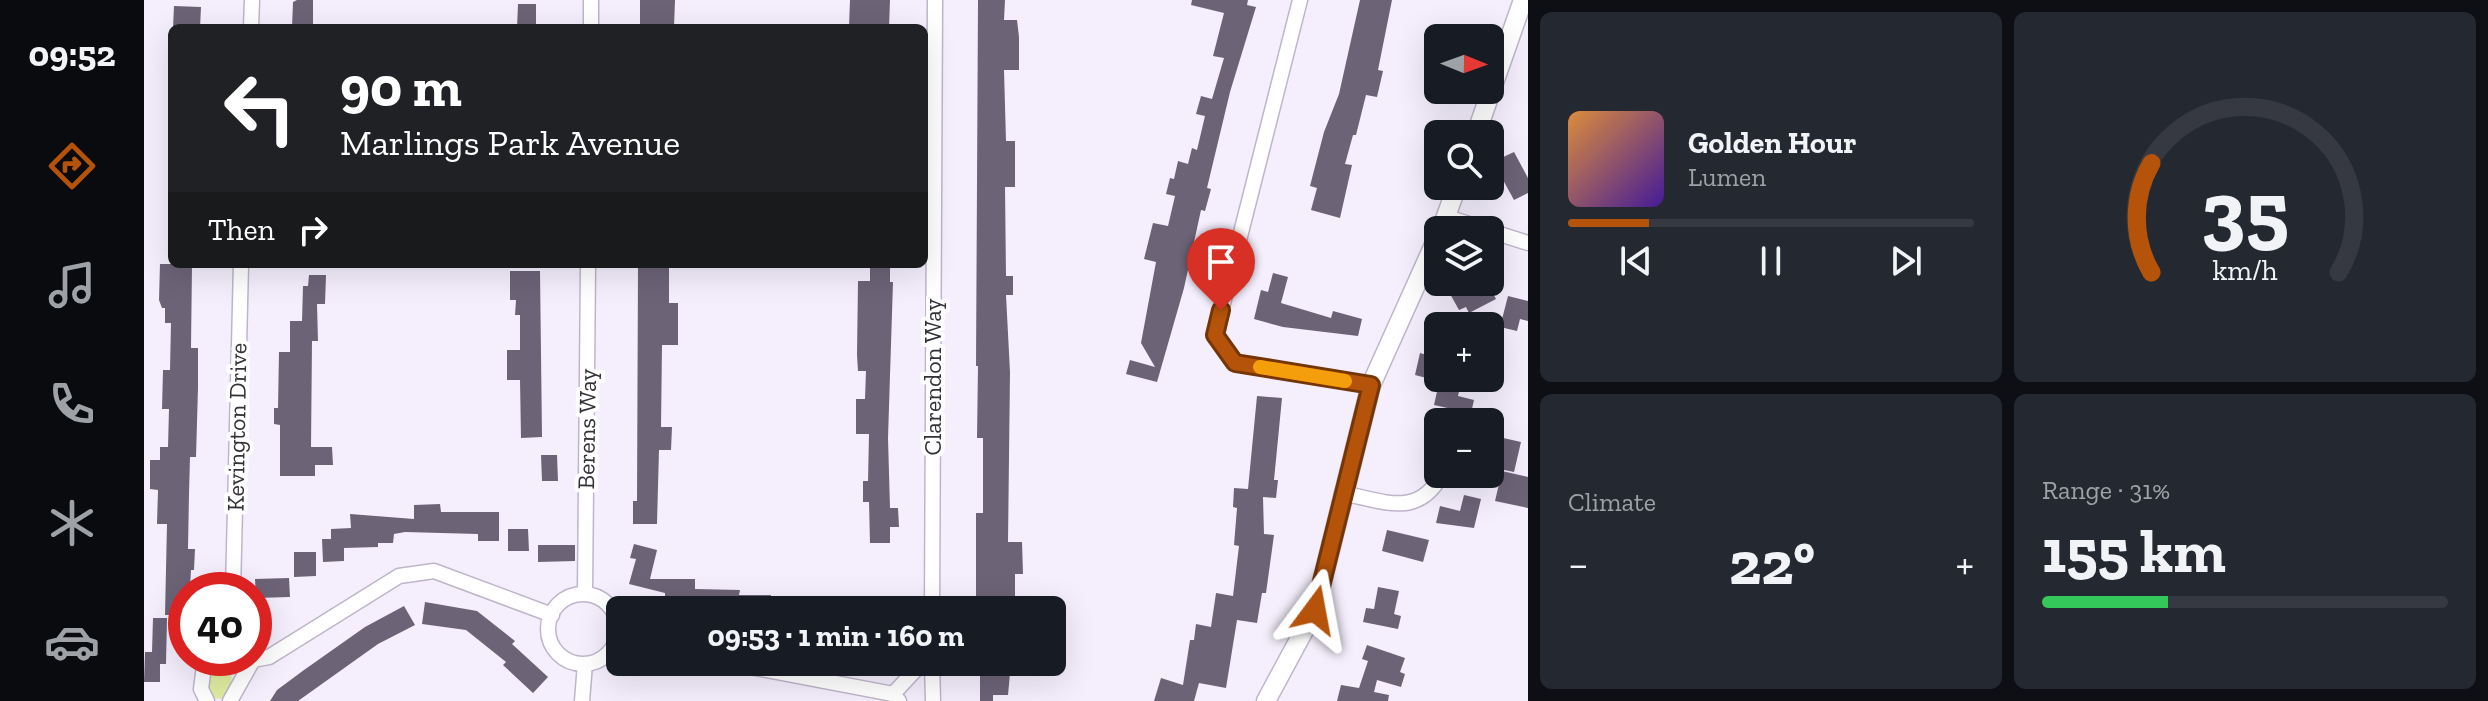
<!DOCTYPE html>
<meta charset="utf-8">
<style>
body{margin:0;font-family:"Zilla Slab",serif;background:#242831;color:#f1f3f6;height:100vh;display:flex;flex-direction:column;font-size:30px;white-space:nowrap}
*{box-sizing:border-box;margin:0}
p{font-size:26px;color:#9ea1a6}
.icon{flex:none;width:44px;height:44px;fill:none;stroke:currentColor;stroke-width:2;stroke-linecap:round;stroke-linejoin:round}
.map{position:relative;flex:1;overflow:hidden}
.drawer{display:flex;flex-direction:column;gap:12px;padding:12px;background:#0d0f14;width:960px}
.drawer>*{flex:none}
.guide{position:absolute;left:24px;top:24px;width:760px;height:244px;border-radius:12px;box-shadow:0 8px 32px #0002;background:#202124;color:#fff;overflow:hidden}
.needle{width:52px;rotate:91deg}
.controls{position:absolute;left:1280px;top:24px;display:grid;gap:16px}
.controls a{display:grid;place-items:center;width:80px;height:80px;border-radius:12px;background:#171b24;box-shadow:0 8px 32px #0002;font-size:40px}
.speed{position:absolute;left:24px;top:572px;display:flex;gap:16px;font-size:40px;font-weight:700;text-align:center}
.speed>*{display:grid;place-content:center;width:104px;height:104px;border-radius:50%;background:#171b24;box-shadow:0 8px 32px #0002;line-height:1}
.speed .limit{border:12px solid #d22;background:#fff;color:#111}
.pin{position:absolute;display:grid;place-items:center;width:68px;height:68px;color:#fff;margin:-82px -34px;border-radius:50% 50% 50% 0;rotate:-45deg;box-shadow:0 0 8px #0007}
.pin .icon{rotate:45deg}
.me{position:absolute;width:88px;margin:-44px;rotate:13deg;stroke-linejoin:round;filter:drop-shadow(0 0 6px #0008)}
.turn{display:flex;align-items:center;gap:28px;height:168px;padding:0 40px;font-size:36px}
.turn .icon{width:104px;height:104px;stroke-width:2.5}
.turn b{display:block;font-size:56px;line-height:68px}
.then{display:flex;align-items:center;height:76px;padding:0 40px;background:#0003;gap:16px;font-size:30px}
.big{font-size:60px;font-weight:700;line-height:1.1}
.drawer .tile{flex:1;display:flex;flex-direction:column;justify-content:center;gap:12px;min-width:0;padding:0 28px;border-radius:12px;background:#242831}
.drawer .dial{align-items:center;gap:0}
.dial svg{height:208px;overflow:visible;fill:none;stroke:#363941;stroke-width:7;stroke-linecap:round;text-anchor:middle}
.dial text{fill:#f1f3f6;stroke:none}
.song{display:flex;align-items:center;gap:24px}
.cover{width:96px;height:96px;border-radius:12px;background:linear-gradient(135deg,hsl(30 70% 55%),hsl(260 70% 35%))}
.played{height:8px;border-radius:4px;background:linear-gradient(90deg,#b45309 20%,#363941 20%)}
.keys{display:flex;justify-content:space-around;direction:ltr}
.heat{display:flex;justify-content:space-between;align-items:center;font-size:44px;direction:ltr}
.charge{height:12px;border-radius:6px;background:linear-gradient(90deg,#34c759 31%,#363941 0)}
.drawer .tiles{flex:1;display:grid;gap:12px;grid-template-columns:repeat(2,1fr)}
.trip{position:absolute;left:462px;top:596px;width:460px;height:80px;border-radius:12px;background:#171b24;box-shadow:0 8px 32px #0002;font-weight:700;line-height:80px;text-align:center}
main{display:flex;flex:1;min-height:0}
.tabs{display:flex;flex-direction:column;width:144px;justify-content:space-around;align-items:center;background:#090b0e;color:#9ea1a6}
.tabs .icon{width:56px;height:56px}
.tabs .active{color:#b45309}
.tabs b{font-size:36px;color:#f1f3f6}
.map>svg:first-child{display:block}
.green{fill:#e0eea0}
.building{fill:#6c6377}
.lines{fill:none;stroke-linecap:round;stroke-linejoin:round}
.minor-casing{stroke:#bfb5cb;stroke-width:17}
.tertiary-casing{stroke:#bfb5cb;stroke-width:21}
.minor{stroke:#fff;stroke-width:14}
.tertiary{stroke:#fff;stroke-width:18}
.route-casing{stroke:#753606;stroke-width:20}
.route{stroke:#b45309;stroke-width:14}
.slow{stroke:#f59e0b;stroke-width:14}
.labels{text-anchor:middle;stroke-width:8;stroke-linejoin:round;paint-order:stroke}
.street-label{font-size:24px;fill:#343039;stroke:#fff}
</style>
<main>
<nav class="tabs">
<b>09:52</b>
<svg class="icon active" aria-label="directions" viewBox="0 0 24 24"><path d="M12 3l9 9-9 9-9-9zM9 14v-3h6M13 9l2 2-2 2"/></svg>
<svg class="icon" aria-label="music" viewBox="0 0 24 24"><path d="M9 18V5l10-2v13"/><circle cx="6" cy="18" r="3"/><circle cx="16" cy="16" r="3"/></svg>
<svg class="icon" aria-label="phone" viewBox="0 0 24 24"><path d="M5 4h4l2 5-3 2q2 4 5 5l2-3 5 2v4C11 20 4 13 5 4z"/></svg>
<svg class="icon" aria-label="climate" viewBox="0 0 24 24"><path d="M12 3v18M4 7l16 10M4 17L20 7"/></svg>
<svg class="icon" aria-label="car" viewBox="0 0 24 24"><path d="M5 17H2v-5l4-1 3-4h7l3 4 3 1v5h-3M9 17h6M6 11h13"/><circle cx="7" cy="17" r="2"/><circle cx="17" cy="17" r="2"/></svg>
</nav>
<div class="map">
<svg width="1384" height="701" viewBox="0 0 1384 701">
<rect width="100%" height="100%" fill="#f5effd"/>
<path class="green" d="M68,658l20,3 -1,29 -6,9 -12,-1 -5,-10z"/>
<path class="building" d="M153,0h16v28h-21l1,-26z
M496,0h35l-1,27 -34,-1z
M706,0h40l-1,28h-40z
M834,0h27l-1,20h13l2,17v33h-15l2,71h9v46h-10l1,89h7v19h-7l4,77 -2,170h14l1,32h-8v36h-32v-14h-7v-83h7v-75h-6l1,-72h-2z
M1048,0h56l-1,5 9,2 -26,85 -23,96 4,1 -6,22 -4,-1 -17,78 -27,94 -31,-8 4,-14 25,7 -14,-24 15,-81 -12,-3 9,-36 15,3 7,-30 -9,-2 4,-16 4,1 4,-18 10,3 4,-16 5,2 8,-34 -9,-2 5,-18 11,3 12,-41 -11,-2 11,-43 -33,-8z
M1216,0h32l-14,70 5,1 -6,26 -11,-2 -10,40h-3l-8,29 7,1 -12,53 -29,-8 6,-22 -7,-2 14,-54 15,-38z
M374,4h18v24h-19z
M30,6l27,1 -1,21h-27z
M1370,152l14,26v15l-14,7 -17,-31 6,-3 -4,-7z
M16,264h32l-1,84h7v40l-2,69h-6l-1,37 -1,55h7l-1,21h-3l-1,17 -4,3v25h-21l2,-91h-10l1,-34 -8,-1v-29h10v-13h8l1,-38h-7l1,-39h7l1,-47h-6v-15h-3l-3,-8z
M494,264h31v39h9v42h-16l-1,82h11l-1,23h-12l-2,74h-24v-23h4z
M726,264h20v18h3l-5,156 2,70h8l1,19h-9v16h-20l-1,-41h-6v-21h5l1,-47h-13v-35h9l1,-28h-8l-1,-16 1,-74h12z
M366,271h30l2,166 -21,1 -1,-58h-13v-30h13v-35h-5l1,-15h-6z
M1129,273l15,4 -7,26 50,15 2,-7 29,8 -4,17 -75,-9 -29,-8 7,-29 7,2z
M165,275h17l-1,29h-8l1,37h-6l-1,106h21l1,18h-18v11h-35v-51l-6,-1v-16h4l1,-56h11v-31h12l1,-35h5z
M1309,282h34l9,17 -27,14 -3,-6 -7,3 -10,-18 7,-4z
M1364,296l20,5v20l-8,-2 -3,12 -17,-4z
M1276,353l18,5v23l-23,-6z
M1296,378h22l-4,18 16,4 -5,22h-20l3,-13 -18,-4z
M1113,396l25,2 -8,82h4l-2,18 -13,-1 1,37 10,1 -8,58h-4l-5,30 -20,-3 -11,68 -27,-5 -5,18h-40l7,-23 22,7 7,-45h4l2,-16 15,3 5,-34 17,3 6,-50 -5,-1 3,-37 -4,-1 1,-19 14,1z
M1346,435l31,7 -7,30 -24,-5z
M397,455h16l1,26h-16z
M1358,471l26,6v31l-33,-7z
M1320,495l17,4 -7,29 -38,-5 4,-17 20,5z
M296,504l1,8h58v29h-21v-7l-73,-2 -11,2 -1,9h-15v4l-34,1v13l-21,1 -1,-23h9v-10l20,-1 -1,-14 64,5v-14z
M364,529h20l1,22h-21z
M1243,530l42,10 -6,22 -41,-11z
M490,544l23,6 -7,29h45v10l45,1 -1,5h32v15h-106v-17l-36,-9 7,-25 -6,-1z
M394,545h37v16l-37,1z
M150,552h22v24l-22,1z
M145,578l1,19 -34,1 -1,-19z
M1234,587l21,4 -5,23 7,2 -3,13 -35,-7 3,-14 8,1z
M281,602l52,9 38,30 -3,3 36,33 -15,16 -30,-28 3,-3 -40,-32 -44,-6z
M260,606l11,19 -37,19 -80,57h-28l7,-11 27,-20 61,-43z
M9,618h14l-1,46h-6v18h-16l1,-30h7z
M1223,645l38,13 -5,14 5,2 -4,13 -24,-7 -3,12 15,3 -1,6h-51l4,-16 18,3 9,-27 -6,-2z
M836,662h31l-3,33h-15v6h-13z"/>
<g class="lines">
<g class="minor-casing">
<path id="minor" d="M1156,0l-85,335 20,28 136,22
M107,28l1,-28
M447,28v-28
M1303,217l41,13
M1346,231l38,12
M1198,493c42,8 76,26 100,-19
M89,590l8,-326
M441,594l3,-330
M404 629a35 35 0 1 1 70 0a35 35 0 1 1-70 0Z
M788,610l3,-610
M61,658l-4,31 6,12
M580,662l169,32 6,7
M788,662l1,39
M749,694l30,-32
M86,701l23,-41 16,-3 130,-81 35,-5 118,44
M438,701l3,-37"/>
</g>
<g class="tertiary-casing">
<path id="tertiary" d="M1332,134l47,-134
M1297,230l16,-44
M1122,701l49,-91 56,-225 67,-149"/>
</g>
<use href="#minor" class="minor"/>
<use href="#tertiary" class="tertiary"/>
</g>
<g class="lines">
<g class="route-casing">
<path id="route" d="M1077,310l-6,25 20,28 136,22 -56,225"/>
</g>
<use href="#route" class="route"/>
<path class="slow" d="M1116,367l85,14"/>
</g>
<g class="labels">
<g class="street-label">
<text transform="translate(789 377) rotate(-90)" y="8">Clarendon Way</text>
<text transform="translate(93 427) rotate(-89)" y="8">Kevington Drive</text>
<text transform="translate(443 429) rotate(-89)" y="8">Berens Way</text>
</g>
</g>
</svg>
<div class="controls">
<a><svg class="needle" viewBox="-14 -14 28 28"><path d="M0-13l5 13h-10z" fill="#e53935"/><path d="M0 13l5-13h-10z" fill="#9ea1a6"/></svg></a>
<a><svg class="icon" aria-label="search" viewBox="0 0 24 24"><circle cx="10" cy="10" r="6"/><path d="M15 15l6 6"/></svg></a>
<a><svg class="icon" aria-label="layers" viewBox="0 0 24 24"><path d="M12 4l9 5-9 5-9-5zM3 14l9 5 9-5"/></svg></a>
<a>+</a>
<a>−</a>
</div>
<div class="speed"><div class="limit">40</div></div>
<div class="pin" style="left:1077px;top:310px;background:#d93025"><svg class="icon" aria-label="arrive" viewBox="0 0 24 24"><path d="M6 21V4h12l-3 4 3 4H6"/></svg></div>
<svg class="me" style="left:1171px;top:610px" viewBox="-20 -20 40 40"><path d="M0-17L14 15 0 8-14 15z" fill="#b45309" stroke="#fff" stroke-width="4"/></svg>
<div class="trip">09:53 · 1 min · 160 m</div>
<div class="guide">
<div class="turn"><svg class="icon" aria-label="left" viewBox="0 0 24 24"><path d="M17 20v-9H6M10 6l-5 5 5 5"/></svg><div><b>90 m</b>Marlings Park Avenue</div></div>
<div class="then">Then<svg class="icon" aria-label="right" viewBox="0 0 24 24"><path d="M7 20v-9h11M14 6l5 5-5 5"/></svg></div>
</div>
</div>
<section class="drawer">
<div class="tiles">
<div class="tile">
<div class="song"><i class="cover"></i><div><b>Golden Hour</b><p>Lumen</p></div></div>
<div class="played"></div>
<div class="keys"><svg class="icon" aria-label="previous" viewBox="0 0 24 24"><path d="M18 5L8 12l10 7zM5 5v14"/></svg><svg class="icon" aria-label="pause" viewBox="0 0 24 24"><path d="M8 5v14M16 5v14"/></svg><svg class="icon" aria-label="next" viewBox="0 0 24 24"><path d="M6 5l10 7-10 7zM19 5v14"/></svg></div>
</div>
<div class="tile dial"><svg viewBox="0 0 100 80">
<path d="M14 69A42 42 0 1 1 86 69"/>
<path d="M14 69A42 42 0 0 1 14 27" stroke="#b45309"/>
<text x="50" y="56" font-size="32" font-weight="700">35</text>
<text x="50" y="72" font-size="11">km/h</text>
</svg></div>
<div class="tile"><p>Climate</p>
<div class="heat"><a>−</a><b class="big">22°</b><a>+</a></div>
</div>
<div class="tile"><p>Range · 31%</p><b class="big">155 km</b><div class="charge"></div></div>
</div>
</section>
</main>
